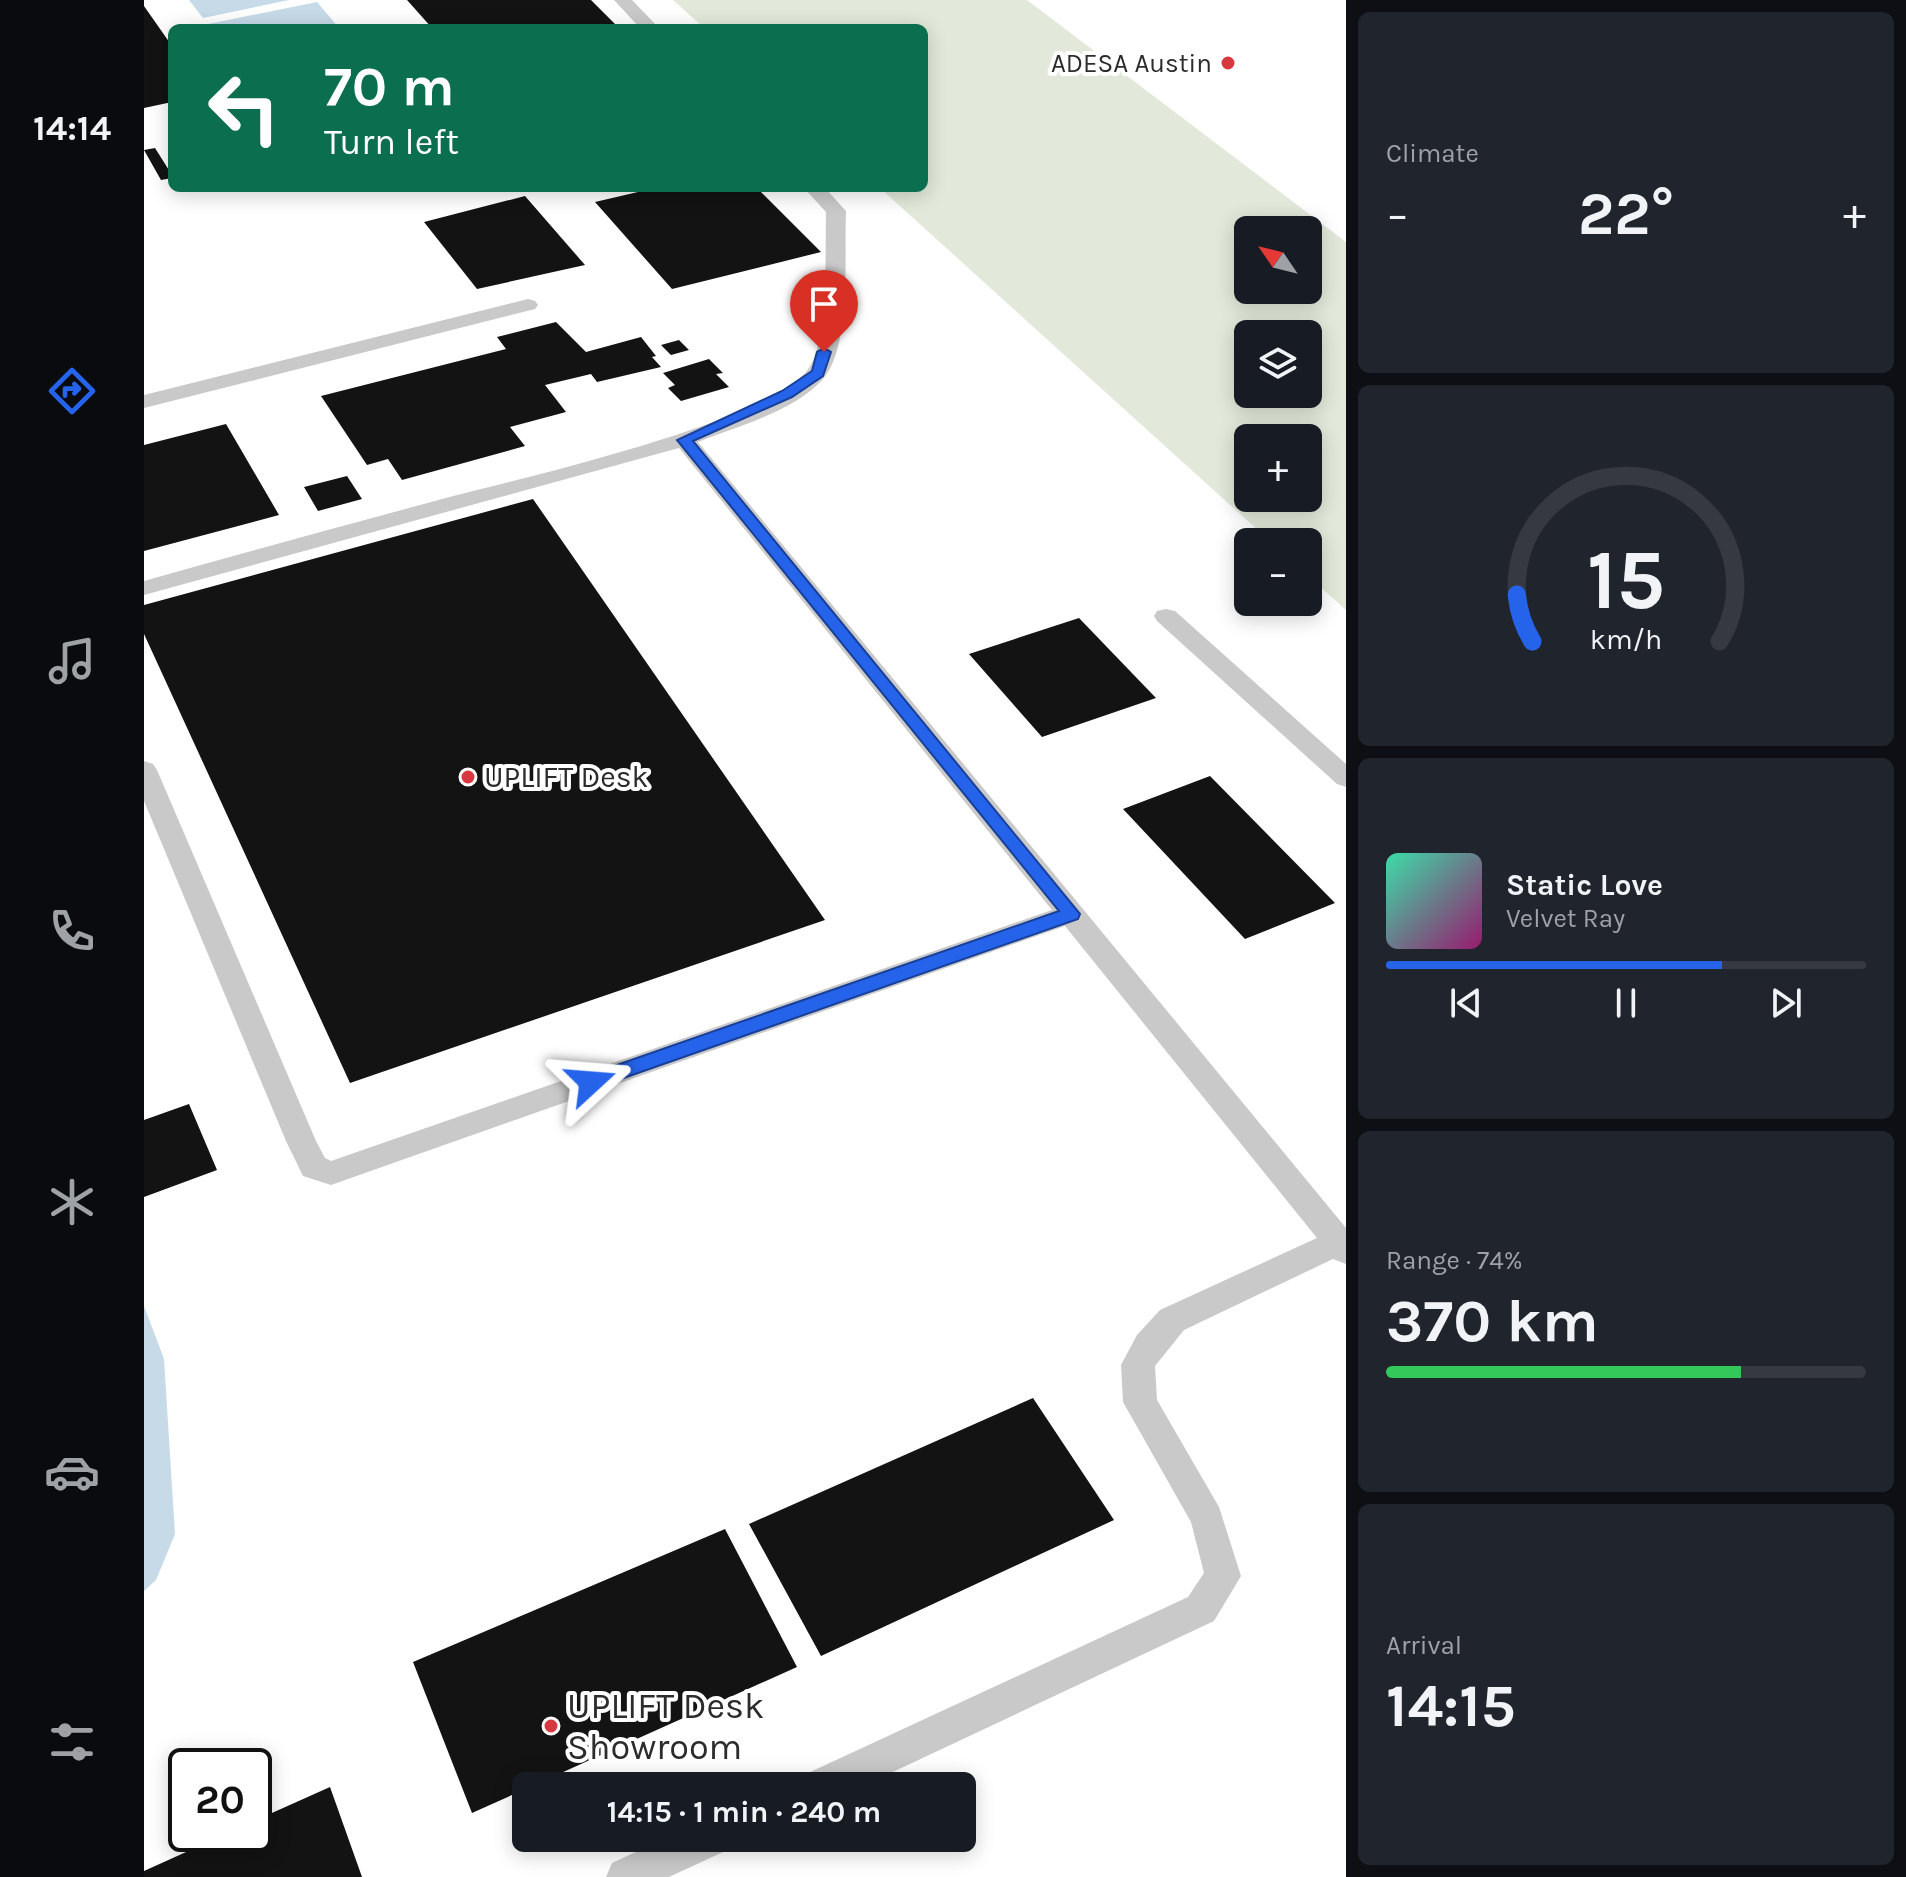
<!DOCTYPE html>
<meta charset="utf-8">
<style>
body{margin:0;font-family:Karla,sans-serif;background:#20242c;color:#f1f3f6;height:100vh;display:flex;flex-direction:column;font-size:30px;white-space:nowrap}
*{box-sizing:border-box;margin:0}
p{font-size:26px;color:#9ea1a6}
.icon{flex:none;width:44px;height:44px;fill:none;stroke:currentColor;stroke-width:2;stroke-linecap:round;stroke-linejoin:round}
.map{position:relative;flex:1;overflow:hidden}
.side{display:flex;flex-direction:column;gap:12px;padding:12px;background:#0d0f14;width:560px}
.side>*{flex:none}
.hud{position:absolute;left:24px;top:24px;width:760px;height:168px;border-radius:12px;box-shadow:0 4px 20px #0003;background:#0b6e4f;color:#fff;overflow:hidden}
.needle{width:52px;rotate:305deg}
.controls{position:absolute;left:1090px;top:216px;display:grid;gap:16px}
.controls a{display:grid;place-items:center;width:88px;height:88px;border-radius:12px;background:#171b24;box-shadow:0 4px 20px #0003;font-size:40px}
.speed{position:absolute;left:24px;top:1748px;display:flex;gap:16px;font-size:40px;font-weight:700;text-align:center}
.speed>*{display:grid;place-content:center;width:104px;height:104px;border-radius:50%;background:#171b24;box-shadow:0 4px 20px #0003;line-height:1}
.speed .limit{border:4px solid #111;border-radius:12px;background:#fff;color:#111}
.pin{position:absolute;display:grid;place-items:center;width:68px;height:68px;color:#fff;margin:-82px -34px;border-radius:50% 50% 50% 0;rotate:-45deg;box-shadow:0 0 8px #0007}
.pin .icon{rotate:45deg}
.me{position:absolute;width:88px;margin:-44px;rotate:71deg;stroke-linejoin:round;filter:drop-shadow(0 0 6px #0008)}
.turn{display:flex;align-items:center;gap:28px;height:168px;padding:0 24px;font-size:36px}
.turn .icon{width:104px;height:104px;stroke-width:2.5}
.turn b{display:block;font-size:56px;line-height:68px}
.big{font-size:60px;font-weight:700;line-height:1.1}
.side .tile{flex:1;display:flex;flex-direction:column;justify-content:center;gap:12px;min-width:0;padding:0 28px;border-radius:12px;background:#20242c}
.side .dial{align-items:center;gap:0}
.dial svg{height:208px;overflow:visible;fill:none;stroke:#363941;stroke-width:7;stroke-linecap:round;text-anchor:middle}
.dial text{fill:#f1f3f6;stroke:none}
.song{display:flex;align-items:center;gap:24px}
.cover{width:96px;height:96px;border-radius:12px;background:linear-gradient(135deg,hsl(160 70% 55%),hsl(320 70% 35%))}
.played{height:8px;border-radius:4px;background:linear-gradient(90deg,#2563eb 70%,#363941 70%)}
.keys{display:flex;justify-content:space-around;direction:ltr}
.heat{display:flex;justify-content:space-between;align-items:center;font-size:44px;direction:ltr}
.charge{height:12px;border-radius:6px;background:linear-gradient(90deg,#34c759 74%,#363941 0)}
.trip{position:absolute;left:368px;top:1772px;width:464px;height:80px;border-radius:12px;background:#171b24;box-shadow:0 4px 20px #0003;font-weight:700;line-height:80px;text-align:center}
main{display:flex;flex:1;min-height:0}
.dock{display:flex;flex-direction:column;width:144px;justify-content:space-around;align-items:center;background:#090b0e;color:#9ea1a6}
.dock .icon{width:56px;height:56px}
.dock .current{color:#2563eb}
.dock b{font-size:36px;color:#f1f3f6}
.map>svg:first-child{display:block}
.green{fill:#e2e9da;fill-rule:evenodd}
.water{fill:#c7dae8}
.building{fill:#131313}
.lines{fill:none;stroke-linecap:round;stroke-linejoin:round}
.service{fill:#c9c9c9;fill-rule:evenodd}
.route{fill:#2563eb;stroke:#184099;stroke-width:2}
.poi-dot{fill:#d83940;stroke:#fff;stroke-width:3}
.labels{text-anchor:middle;stroke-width:8;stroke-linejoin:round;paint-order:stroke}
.far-poi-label{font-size:26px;fill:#2c2c2c;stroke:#fff;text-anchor:end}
.poi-label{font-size:30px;fill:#2c2c2c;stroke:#fff;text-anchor:start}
.near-poi-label{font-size:36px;fill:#2c2c2c;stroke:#fff;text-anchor:start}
</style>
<main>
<nav class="dock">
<b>14:14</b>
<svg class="icon current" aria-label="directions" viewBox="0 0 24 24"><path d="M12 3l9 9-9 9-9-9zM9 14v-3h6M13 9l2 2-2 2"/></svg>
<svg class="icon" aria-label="music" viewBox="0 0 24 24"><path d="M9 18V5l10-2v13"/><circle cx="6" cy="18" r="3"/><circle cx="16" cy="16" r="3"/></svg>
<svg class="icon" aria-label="phone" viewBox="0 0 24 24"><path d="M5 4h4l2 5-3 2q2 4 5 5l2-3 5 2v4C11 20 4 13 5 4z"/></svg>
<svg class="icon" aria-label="climate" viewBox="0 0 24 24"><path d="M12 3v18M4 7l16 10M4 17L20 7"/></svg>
<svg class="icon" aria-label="car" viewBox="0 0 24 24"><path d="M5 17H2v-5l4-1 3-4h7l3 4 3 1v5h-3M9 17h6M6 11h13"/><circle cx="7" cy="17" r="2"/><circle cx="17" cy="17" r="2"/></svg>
<svg class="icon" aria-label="filters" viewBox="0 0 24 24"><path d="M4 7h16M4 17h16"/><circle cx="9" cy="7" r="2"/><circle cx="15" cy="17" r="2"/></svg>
</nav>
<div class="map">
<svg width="1202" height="1877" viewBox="0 0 1202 1877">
<rect width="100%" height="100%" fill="#fff"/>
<path class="green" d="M529,0h354l319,242v368l-38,-34v-34h-37l-391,-354h44v-160h-220zM1104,230h60v60h-60zM1104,334h60v60h-60zM1104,438h60v60h-60z"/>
<path class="water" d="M45,0h100l-86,18z
M173,2l22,26h-128l-3,-4z
M0,1306l20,53 11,175 -19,46 -12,11z"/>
<path class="building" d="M263,0h184l28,28h-187z
M0,6l28,40v56l-28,6z
M11,148l17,27v3l-11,2 -17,-30z
M511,188h102l64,64 -149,37 -77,-87z
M381,196l60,69 -108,24 -53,-67z
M412,322l30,30 55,-15 15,19 -4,1 9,10 -64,15 -6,-8 -46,11 21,27 -56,15 15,19 -123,34 -14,-21 -21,6 -46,-69 185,-47 -9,-12z
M535,340l10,10 -18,5 -10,-10z
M565,359l14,14 -7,1 13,13 -48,14 -13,-13 7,-3 -12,-12z
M82,424l53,91 -135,36v-106z
M203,476l15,23 -44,12 -14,-24z
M389,499l292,421 -475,163 -206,-449v-29z
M935,618l77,80 -114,39 -73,-83z
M1066,776l125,127 -90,36 -122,-130z
M45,1104l28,66 -73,27v-77z
M889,1398l81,122 -293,136 -72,-132z
M581,1529l72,138 -325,146 -59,-151z
M186,1787l32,90h-218v-6l82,-37h28v-13z"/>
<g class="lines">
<path class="service" d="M470,0h18l27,28h-19z
M660,188h21l21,23c-2,43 6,135 -23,168 -30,33 -85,47 -125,63l648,786v36l-13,-5 -149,71 -29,36 2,34 62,107 22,69 -27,45 -351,165h-61l6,-13 380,-176 16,-24 -13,-51 -68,-120 -2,-37 16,-30 23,-25 157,-72 -252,-312 -734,259 -28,-9 -17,-35 -142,-340v-40l9,3 4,6 159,371 9,17 6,3 721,-251 -373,-462 -535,147v-14c99,-28 199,-55 298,-82 71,-19 331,-77 367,-131 20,-29 16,-119 17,-156z
M384,299l7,2 3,4 -3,4 -391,99v-13z
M1022,609l9,2 171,153v23l-9,-3 -180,-163 -3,-5 3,-5z
M522,1838h62l-5,14 -54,25h-63l6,-14z"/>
</g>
<path class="route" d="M680,348l7,4 -8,24 -31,21 -99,44 387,473 -2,5 -480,168h-13l-3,-5 3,-6 474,-165 -382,-471 105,-49 30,-20 5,-19z"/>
<g class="poi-dot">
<circle cx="1084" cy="63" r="8"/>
<circle cx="324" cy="777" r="8"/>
<circle cx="407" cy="1726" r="8"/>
</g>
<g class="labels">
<g class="far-poi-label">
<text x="1068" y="72">ADESA Austin</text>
</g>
<g class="poi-label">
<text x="340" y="787">UPLIFT Desk</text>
</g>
<g class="near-poi-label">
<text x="423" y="1718">UPLIFT Desk<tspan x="423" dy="41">Showroom</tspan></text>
</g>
</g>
</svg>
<div class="controls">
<a><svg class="needle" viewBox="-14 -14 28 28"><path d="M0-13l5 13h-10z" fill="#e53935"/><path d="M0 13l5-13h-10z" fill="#9ea1a6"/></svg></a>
<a><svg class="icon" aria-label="layers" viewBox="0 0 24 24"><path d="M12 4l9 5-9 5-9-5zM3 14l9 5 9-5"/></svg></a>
<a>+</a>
<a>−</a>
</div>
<div class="speed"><div class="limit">20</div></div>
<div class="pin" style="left:680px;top:352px;background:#d93025"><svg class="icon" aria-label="arrive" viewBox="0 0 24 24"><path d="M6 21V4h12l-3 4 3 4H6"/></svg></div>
<svg class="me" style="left:447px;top:1082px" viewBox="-20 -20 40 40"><path d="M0-17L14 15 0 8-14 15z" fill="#2563eb" stroke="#fff" stroke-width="4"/></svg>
<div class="trip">14:15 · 1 min · 240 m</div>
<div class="hud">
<div class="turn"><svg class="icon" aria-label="left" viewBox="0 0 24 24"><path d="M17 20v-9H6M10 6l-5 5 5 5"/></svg><div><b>70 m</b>Turn left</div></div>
</div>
</div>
<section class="side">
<div class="tile"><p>Climate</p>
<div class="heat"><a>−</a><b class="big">22°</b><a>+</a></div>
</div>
<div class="tile dial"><svg viewBox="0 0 100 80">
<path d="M14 69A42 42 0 1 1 86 69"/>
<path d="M14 69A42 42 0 0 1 8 51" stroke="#2563eb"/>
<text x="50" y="56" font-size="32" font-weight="700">15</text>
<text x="50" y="72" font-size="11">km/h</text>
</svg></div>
<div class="tile">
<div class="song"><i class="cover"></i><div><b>Static Love</b><p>Velvet Ray</p></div></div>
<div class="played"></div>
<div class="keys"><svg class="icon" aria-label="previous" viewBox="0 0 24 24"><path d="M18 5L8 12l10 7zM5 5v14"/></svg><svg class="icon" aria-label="pause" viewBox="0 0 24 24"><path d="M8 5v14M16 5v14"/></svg><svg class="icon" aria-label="next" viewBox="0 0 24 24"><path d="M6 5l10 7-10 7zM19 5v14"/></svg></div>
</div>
<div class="tile"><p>Range · 74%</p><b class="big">370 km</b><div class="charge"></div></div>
<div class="tile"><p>Arrival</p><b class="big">14:15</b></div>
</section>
</main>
